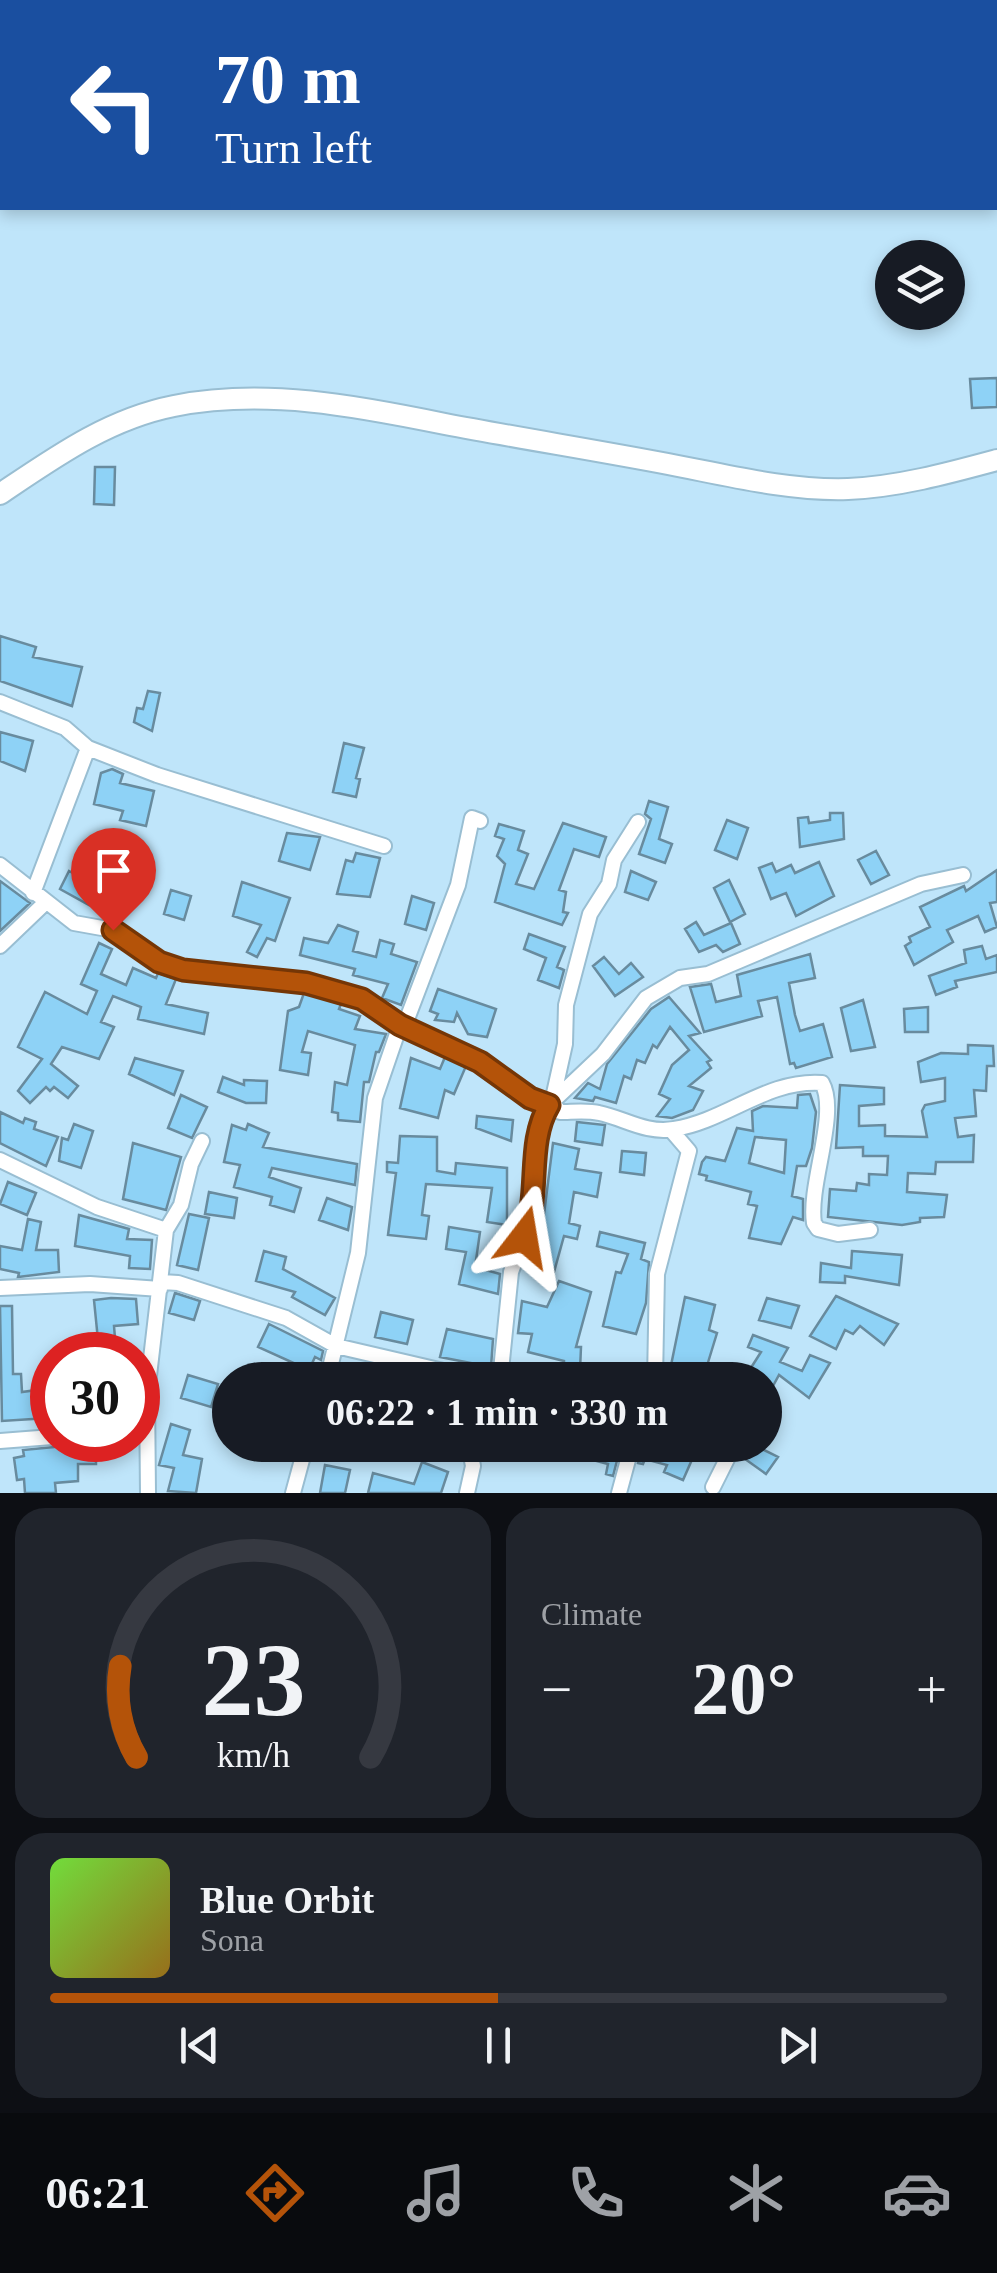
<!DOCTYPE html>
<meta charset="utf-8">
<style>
body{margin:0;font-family:Georgia,serif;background:#20242c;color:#f1f3f6;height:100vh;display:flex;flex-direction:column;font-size:38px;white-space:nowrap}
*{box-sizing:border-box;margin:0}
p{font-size:32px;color:#9ea1a6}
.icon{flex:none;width:55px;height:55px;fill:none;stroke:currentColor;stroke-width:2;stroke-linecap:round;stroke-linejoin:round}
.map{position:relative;height:1493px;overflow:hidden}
.drawer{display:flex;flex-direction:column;gap:15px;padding:15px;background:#0d0f14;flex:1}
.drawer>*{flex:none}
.hud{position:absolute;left:0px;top:0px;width:998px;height:210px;box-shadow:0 5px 15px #0003;background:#1a4fa0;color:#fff;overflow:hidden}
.buttons{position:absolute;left:875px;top:240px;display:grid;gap:20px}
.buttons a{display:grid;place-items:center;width:90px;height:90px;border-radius:50%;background:#171b24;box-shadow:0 5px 15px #0003;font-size:50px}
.speed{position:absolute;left:30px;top:1332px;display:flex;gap:20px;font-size:50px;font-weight:700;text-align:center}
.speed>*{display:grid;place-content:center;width:130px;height:130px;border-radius:50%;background:#171b24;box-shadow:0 5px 15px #0003;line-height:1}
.speed .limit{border:15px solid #d22;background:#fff;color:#111}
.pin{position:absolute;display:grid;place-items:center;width:85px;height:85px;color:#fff;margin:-102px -42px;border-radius:50% 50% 50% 0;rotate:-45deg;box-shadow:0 0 10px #0007}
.pin .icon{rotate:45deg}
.me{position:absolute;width:110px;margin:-55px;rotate:14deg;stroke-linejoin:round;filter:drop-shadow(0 0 8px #0008)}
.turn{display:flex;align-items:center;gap:35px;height:210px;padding:0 50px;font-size:45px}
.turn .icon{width:130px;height:130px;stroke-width:2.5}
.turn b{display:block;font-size:70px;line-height:85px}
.big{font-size:75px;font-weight:800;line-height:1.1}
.drawer .tile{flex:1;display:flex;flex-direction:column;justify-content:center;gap:15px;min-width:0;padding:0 35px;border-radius:30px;background:#20242c}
.drawer .dial{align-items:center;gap:0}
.dial svg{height:260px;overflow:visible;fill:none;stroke:#363941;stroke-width:7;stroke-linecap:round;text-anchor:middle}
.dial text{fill:#f1f3f6;stroke:none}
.song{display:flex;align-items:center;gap:30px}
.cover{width:120px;height:120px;border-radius:15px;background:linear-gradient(135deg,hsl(100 70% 55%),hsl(40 70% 35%))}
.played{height:10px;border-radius:5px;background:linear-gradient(90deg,#b45309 50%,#363941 50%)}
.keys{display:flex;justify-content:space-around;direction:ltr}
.heat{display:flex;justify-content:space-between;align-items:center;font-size:55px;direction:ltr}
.drawer .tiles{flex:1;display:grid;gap:15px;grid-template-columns:1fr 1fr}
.tile:last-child{grid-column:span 2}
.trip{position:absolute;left:212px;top:1362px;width:570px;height:100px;border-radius:50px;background:#171b24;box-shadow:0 5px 15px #0003;font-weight:800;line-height:100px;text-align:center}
.tabs{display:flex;height:160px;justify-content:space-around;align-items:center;background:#090b0e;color:#9ea1a6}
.tabs .icon{width:70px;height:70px}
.tabs .active{color:#b45309}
.tabs b{font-size:45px;color:#f1f3f6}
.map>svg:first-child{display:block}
.building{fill:#8ed2f6;stroke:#688b9e;stroke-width:2.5;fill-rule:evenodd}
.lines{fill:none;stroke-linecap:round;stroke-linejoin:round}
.street-casing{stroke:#99bed2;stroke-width:18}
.secondary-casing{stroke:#99bed2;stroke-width:24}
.street{stroke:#fff;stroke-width:14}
.secondary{stroke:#fff;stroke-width:20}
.route-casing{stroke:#753606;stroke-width:25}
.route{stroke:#b45309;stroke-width:18}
</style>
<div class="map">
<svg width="997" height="1493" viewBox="0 0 997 1493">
<rect width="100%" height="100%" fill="#bfe5fa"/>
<path class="building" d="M997,378v29l-25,1 -2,-29z
M95,467h20l-1,38 -20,-1z
M0,636l36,11 -3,10 49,10 -10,39 -72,-25z
M148,691l12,2 -8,38 -18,-9 3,-14 6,1z
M0,732l33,9 -8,30 -25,-10z
M344,743l20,5 -8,30 4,1 -4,18 -23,-5z
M112,769l11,5 -3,9 34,8 -8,35 -26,-6 3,-9 -29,-7 7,-31z
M649,801l19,6 -9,32 13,5 -7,19 -26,-9 12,-35 -6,-5z
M830,813h13l1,26 -44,8 -2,-29 10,-1 1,6 21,-3z
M727,820l21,8 -11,31 -22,-9z
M563,823l43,14 -7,20 -25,-8 -15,41 7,2 -3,20 5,1 -6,12 -67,-23 10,-38 -8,-8 7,-17 -9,-3 4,-12 25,7 -6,19 10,4 -12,30 18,5z
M287,833l33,4 -10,33 -31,-9z
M876,851l13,24 -18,9 -13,-24z
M356,853l24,5 -10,39 -33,-3 9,-34 7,2z
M819,862l15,34 -38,20 -10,-23 -15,6 -12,-31 13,-5 4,9 15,-7 4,8z
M997,870v32l-7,1 7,24 -12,5 -7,-16 -31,14 6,12 -39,23 -9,-19 6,-4 -2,-5 21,-10 -10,-20 44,-21 2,5z
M69,871l30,16 -10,18 -29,-16z
M631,871l25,11 -8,18 -23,-8z
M729,880l16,34 -15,8 -16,-34z
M0,881l30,22 -30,28z
M242,882l48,16 -15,43 -8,-3 -10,19 -10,-5 14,-27 -28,-9z
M171,890l20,6 -7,24 -20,-6z
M412,896l22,7 -8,27 -21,-6z
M696,922l8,13 27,-12 9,21 -17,8 -7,-7 -17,7 -14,-23z
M338,925l20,7 -5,19 23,6 4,-17 14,4 -3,10 26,8 -16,43 -19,-7 6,-14 -35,-9 2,-6 -55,-14 4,-17 24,5z
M529,934l36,13 -8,20 7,3 -5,18 -21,-8 8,-22 -22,-9z
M99,943l13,6 -11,25 25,11 7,-17 23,10 2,-5 18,6 -10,25 42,9 -4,21 -66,-15 3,-12 -28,-11 -12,26 13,5 -15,32 -37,-12 -11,17 27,22 -10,12 -14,-11 -4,4 -4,-4 -16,16 -12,-12 24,-32 -24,-12 27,-55 42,22 10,-23 -16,-7z
M982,946l4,13 11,-4v17l-42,9 2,6 -21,8 -7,-19 37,-13 -2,-13z
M810,954l5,24 -26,5 6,32 5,16 23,-7 9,33 -36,11 -2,-5 -4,1 -13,-67 -19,4 4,15 -58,16 -14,-45 21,-3 5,18 25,-6 -4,-21z
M604,957l15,17 12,-11 12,14 -28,19 -22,-30z
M438,989l58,20 -9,28 -19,-3 -11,-21 -3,9 -19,-2 3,-6 -8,-3z
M304,993l37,11 -2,5 21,7 -5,13 31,5 -7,18h-3l-7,30h-5l-4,40 -22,-2v-7l-6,-1 3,-30 12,3 8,-40 -47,-14 -6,21 9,1 -3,22 -28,-5 8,-59 11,-4z
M669,997l31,36 -11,3 22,24 -4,2 4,6 -22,18 14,5 -10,19 -21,8 -15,-2 13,-17 -11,-5 13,-29 17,-15 -19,-23 -13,21 -4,-3 -8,18 -8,-3 -6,19 -7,-3 -8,27 -21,-6 -2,4 -18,-3 13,-15 12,6 7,-25 44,-55z
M863,1000l12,47 -24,4 -10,-43z
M928,1007v25h-23l-1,-23z
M968,1045l25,1 1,20h-7l-1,25 -12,-1 2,26 -21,2 3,19 16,-2 -1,27h-37l-1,12 -27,-1 -1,19 40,3 -3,22 -24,1v4l-18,3 -74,-8 2,-28 26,2 1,-8 12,2v-11l18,1 1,-19h-25v-9l-27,1 4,-63 44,3v16l-25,2v20l26,-1v11l42,1 -5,-26 3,-6 20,-4v-23l-24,4 -3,-20 23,-9 27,1z
M445,1057l21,9 -12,28 -9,-4 -7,28 -38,-10 11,-50 29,11z
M135,1058l48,13 -9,24 -45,-21z
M223,1077l21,8v-5l23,1 -1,22h-20l-28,-11z
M810,1094l6,18 -4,36 -6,18h-9l-5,30 11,3v21l-10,-3 -12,27 -32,-6 8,-32 -9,-2 3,-12 -45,-12 1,-4 -8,-2 3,-12 4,-5 19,4 12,-33 16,3 -1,-20 11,-5 34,2 1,-13zM755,1137l31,3 -2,33 -35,-10z
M181,1095l26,12 -15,31 -24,-10z
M0,1112l23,11 2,-5 11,4 -2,7 24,8 -12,29 -46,-23z
M477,1116l36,4 -2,21 -35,-13z
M577,1122l28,3 -3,20 -27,-4z
M74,1124l19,7 -12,37 -22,-7 3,-23 6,2z
M248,1124l21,9 -6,14 94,17 -2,21 -83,-17 -3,9 32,11 -7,24 -24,-7 2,-8 -38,-10 6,-22 -16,-3 8,-37 14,5z
M400,1136l37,1v34l18,3 1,-11 51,5v57l-20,-3 5,-34 -66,-4 -4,31 7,1 -3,23 -38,-4 8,-62 -9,-1v-10l11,1z
M133,1143l48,14 -15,53 -43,-11z
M553,1143l26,6 -4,20 26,4 -4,24 -23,-5 -5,31 11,3 -3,13 -13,-3 -10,36 -22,-6 10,-36z
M622,1151l24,2 -2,22 -24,-3z
M8,1182l28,11 -9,22 -27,-11z
M209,1192l28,6 -3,20 -29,-4z
M327,1198l25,9 -4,23 -29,-10z
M189,1214l20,4 -11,52 -21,-5z
M79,1215l50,14 -2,10 25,1 -2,29 -21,-1 1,-12 -55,-10z
M28,1219l13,3 -5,28h22l1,22 -41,5 1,-4 -19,-4v-23l22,4z
M449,1227l31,5 -5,35 25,7 -2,20 -39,-10 7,-32 -20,-3z
M600,1232l45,11 -4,16 8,3 -3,41 -10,31 -33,-8 13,-54 5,1 7,-19 -31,-8z
M264,1251l22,6 -3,12 52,29 -10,17 -33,-18 3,-5 -39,-11z
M852,1251l50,4 -3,30 -54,-9v7l-25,-1 1,-19 30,5z
M559,1281l32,11 -15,55h5l-1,23 -16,-1v-8l-36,-9 4,-18 -14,-1 4,-32 25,6z
M175,1293l25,8 -6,19 -25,-7z
M836,1296l62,28 -14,21 -24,-19 -7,8 -8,-4 -9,19 -26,-13z
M685,1297l30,8 -6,25 8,3 -11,36 -11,-4 -4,15h-23z
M111,1298l25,1 2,25 -24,2 1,12 -17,2 -4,-40z
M767,1298l32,8 -8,22 -32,-8z
M0,1306h12l1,68h8l1,18 22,-3 4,29 -46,3z
M381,1312l32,8 -6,24 -32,-7z
M269,1324l54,27 -2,9 -6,-3 -6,13 -51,-23z
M447,1329l46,10 -2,28 -51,-10z
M753,1335l35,13 -8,14 22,9 8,-16 20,8 -21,35 -30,-23 -6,11 -26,-12 14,-22 -13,-5z
M188,1375l30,9 -7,23 -30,-9z
M171,1424l19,6 -7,25 19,4 -6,34 -28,-2 6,-23 -15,-3z
M62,1440h13l1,9h20v15h-18v17l-23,2 1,10h-31l-1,-14 -7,1 -3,-22 10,-2 -1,-6 31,-3z
M585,1445h36l-8,31 -7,-2 2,-10 -26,-7z
M642,1445l33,1 19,9 -11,25 -19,-8 3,-7 -22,-6 -2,5 -5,-1z
M754,1445l24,12 -12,17 -21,-15z
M422,1462l26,10 -7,21h-73l5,-20 41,11z
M325,1465l25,5 -5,23h-25z"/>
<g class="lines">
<g class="street-casing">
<path id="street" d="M0,702l65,26 23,20
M0,865l74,58 39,7 46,32 24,8 123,13 56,16 38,26 81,36 49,37 19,7 3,-3 8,10c12,0 27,-2 39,1 25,5 47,21 75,16 52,-8 93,-50 148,-46 17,30 -14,102 -8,140l4,6 20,5 32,-4
M33,893l55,-145 69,27 227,71
M0,946l46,-44
M404,1027l54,-142 14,-67 8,3
M553,1098l12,-54 1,-39 24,-91 19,-30 5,-24 24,-38
M0,1160l97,47 69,23
M162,1282l16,1 108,35 50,28 146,34
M0,1288l90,-4 70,5
M327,1380l31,-127 17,-155 25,-73
M500,1380l11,-108 21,-57 5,-90 12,-20 54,-51 43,-56 34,-20 28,-4 213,-90 42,-9
M655,1380l2,-106 32,-123 -18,-21
M0,1441l52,-4
M713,1487l21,-42
M148,1493l-1,-100 19,-163 15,-25 10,-41 11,-23
M293,1493l13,-48
M467,1493l6,-27 -4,-21
M619,1493l13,-48"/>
</g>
<g class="secondary-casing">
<path id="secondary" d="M0,494c55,-37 108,-75 174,-88 90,-18 183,0 271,18 74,14 149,26 223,40 58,11 121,27 180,25 50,-2 101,-16 149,-29"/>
</g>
<use href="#street" class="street"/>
<use href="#secondary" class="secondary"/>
</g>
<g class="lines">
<g class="route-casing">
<path id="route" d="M113,930l46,32 24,8 123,13 56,16 38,26 80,37 50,36 19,7c-23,39 -8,88 -25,132"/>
</g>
<use href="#route" class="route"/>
</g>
</svg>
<div class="buttons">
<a><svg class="icon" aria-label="layers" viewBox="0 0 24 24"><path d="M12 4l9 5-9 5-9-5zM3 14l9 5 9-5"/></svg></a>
</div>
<div class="speed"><div class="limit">30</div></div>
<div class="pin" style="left:113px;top:930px;background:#d93025"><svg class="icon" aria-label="arrive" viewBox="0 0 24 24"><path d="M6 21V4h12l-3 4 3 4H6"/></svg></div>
<svg class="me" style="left:524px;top:1237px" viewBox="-20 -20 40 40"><path d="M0-17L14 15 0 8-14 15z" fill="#b45309" stroke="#fff" stroke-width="4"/></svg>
<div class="trip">06:22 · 1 min · 330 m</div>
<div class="hud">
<div class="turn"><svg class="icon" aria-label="left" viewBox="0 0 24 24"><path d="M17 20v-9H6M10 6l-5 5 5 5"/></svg><div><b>70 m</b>Turn left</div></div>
</div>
</div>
<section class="drawer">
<div class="tiles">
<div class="tile dial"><svg viewBox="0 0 100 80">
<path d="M14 69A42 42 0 1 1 86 69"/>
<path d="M14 69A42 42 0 0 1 9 41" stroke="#b45309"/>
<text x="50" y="56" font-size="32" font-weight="700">23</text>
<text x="50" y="72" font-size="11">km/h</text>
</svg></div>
<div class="tile"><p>Climate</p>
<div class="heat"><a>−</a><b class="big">20°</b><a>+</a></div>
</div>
<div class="tile">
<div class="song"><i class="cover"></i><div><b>Blue Orbit</b><p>Sona</p></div></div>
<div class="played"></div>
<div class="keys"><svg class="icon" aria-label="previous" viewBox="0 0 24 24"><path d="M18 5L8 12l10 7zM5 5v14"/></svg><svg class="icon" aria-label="pause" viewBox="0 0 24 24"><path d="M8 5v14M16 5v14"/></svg><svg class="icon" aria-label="next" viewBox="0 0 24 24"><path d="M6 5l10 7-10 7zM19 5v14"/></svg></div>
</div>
</div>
</section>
<nav class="tabs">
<b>06:21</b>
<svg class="icon active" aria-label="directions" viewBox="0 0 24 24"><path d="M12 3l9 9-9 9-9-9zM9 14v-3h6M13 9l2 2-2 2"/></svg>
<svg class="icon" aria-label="music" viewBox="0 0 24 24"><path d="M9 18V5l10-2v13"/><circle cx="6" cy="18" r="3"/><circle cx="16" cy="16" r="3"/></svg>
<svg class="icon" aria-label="phone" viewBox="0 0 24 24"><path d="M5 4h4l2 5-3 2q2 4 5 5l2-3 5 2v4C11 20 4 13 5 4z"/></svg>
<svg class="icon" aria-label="climate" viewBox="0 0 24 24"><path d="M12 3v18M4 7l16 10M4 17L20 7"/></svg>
<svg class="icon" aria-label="car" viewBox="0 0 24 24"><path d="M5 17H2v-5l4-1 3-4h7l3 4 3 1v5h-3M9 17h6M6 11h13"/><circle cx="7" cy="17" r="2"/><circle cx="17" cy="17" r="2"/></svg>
</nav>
